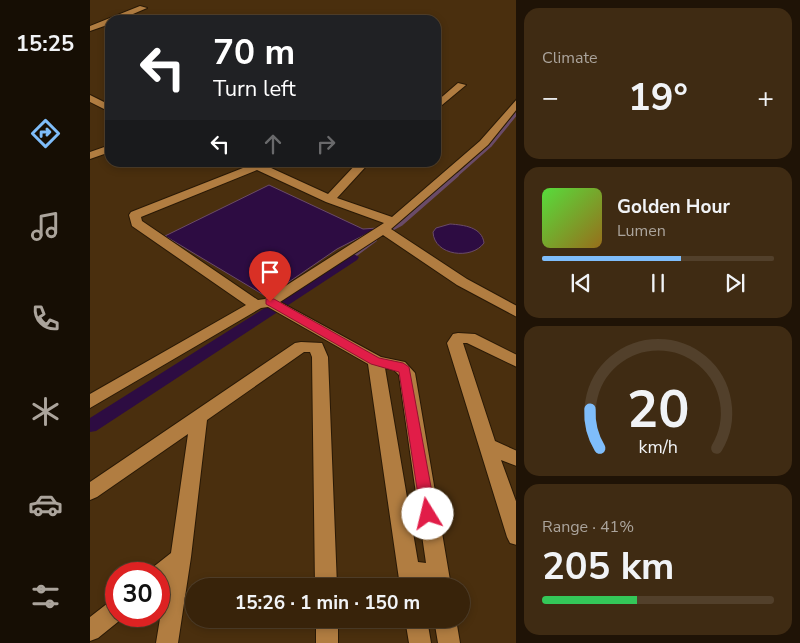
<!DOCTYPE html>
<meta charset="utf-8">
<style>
body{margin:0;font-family:"Nunito Sans",sans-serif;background:#3f2b13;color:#f1f3f6;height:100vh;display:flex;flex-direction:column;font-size:19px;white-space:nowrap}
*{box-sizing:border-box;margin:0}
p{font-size:16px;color:#aba49c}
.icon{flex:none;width:28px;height:28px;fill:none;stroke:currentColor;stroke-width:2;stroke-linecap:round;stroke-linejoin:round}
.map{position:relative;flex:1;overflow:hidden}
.sheet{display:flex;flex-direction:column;gap:8px;padding:8px;background:#1f1306;width:284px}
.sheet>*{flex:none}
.guide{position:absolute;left:15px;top:15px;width:336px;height:152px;border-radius:15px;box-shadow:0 2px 8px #0003,0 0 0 1px #52402b;background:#202124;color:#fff;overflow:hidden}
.speed{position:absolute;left:15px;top:562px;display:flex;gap:10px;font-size:25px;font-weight:700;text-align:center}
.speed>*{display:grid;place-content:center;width:65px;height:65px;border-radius:50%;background:#38230a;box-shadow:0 2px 8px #0003,0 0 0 1px #52402b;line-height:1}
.speed .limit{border:8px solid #d22;background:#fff;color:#111}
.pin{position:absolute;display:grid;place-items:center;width:42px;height:42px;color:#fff;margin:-51px -21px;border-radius:50% 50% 50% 0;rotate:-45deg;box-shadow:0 0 5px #0007}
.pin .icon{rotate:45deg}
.me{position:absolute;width:55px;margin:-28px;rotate:351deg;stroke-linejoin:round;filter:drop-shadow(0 0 4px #0008)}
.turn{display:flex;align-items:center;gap:18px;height:105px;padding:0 25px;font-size:22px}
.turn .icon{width:65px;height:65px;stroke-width:2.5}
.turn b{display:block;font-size:35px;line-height:42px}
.lanes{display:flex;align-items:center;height:48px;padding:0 25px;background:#0003;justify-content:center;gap:25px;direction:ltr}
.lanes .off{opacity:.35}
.big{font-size:38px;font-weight:700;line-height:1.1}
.sheet .tile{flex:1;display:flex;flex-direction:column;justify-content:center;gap:8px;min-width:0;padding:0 18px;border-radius:15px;background:#3f2b13}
.sheet .dial{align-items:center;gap:0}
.dial svg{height:130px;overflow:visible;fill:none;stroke:#52402b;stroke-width:7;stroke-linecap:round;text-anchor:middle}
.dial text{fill:#f1f3f6;stroke:none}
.song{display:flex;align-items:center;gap:15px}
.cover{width:60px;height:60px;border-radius:8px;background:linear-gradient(135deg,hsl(110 70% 55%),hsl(40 70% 35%))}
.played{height:5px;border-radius:2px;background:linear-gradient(90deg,#7fbdfa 60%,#52402b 60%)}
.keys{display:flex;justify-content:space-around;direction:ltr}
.heat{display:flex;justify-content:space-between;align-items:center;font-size:28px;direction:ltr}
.charge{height:8px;border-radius:4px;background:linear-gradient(90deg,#34c759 41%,#52402b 0)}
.trip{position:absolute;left:95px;top:578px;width:285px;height:50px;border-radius:25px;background:#38230a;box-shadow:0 2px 8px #0003,0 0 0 1px #52402b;font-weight:700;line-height:50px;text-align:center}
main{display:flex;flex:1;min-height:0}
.menu{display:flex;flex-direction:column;width:90px;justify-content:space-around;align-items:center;background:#160e04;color:#aba49c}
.menu .icon{width:35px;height:35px}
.menu .active{color:#7fbdfa}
.menu b{font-size:22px;color:#f1f3f6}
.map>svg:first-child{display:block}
.water{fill:#2d0c42;stroke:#6a4b68}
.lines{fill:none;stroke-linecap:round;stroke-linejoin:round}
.stream-far1{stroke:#6a4b68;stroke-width:3}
.stream{stroke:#6a4b68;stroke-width:4}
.canal{fill:#2d0c42;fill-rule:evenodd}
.minor-casing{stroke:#291906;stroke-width:2}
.minor{fill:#b17d41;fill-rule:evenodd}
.route{fill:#e11d48;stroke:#92132f}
</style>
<main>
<nav class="menu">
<b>15:25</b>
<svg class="icon active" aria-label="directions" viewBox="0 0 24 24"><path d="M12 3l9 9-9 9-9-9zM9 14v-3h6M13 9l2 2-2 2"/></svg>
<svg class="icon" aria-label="music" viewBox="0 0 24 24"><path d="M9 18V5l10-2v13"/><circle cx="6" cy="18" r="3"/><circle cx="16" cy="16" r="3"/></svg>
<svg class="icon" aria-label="phone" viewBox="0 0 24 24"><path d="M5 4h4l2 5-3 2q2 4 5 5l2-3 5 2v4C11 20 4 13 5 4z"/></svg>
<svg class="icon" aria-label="climate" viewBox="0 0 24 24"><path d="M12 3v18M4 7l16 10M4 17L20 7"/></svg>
<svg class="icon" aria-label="car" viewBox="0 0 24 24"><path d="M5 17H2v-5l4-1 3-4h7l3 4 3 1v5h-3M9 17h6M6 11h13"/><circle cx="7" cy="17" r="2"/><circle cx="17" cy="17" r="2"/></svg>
<svg class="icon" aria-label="filters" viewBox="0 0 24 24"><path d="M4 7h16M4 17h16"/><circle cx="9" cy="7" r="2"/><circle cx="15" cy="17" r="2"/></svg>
</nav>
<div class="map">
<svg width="427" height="643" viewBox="0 0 427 643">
<rect width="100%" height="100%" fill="#4a2f0e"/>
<path class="water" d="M179,185l94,44 15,-1 -41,21 -70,48 -102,-61z
M360,224c14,1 32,3 34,19 -12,17 -50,13 -51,-11l3,-4z"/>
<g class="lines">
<path class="stream-far1" d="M365,177l35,-31 27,-33"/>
<path class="stream" d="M298,231l13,-7 56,-49
M262,257l23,-17"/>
<path class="canal" d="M262,253l7,4 -2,3 -261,171 -6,1v-14z"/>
<g class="minor-casing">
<path id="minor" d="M50,6l7,2 -28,12h-9v4l-20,7v-5z
M368,83l8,2 -30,25v-8z
M0,95l20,10v7l-20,-10z
M427,99v10l-29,36 -97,84 76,50 50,27v11l-60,-32 -74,-50 -103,67 101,55 24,5 10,11 36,213h-22v-4l-8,-1 1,5h-22l-32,-222 -100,-57 -7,1 -171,100v-14l156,-89 -114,-79 -3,-11 2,-3 117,-46 -5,-4h15l70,32 30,-32h12l-33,36 55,19 88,-76zM167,170l69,32 58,21 -119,76 -7,1 -116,-79 -1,-4zM295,368l9,2 5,5 27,188 -8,-1z
M20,145v7l-20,7v-7z
M368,333l17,1 42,21v12l-50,-24h-4l32,98 22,10v15l-16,-6 16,44v41l-7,-2 -3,-6 -60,-194 6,-9z
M211,342l21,1 6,14 9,229h-22l-3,-229 -2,-5h-6l-97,68 -16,137 -13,86h-22l10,-61 -7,2v-10h-10l3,-6 19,-15 17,-119 -91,63 -7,3v-18l205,-139z
M26,600v16l8,1 -26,21 -8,3v-24l18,-14z
M226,619h22v24h-22z
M315,619h22l4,24h-22z
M344,619h22l4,24h-22z"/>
</g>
<use href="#minor" class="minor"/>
</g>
<path class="route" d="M176,299h8l105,59 24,5 6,4 27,147 -2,4 -6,2 -5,-2 -2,-4 -22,-142 -28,-8 -105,-60z"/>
</svg>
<div class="speed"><div class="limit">30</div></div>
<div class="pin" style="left:180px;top:302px;background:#d93025"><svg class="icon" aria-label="arrive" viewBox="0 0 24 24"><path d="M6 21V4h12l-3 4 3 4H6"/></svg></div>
<svg class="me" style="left:338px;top:514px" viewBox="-20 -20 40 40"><circle r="19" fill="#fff"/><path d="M0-13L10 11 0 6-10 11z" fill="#e11d48"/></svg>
<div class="trip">15:26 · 1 min · 150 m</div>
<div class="guide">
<div class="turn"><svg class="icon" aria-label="left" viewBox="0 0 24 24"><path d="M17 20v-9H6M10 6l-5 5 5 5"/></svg><div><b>70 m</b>Turn left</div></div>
<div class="lanes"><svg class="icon" aria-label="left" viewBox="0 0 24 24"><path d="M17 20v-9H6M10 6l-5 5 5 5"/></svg><svg class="icon off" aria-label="ahead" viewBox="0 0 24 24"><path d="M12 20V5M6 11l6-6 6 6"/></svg><svg class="icon off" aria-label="right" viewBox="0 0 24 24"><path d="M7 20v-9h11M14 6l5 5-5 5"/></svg></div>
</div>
</div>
<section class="sheet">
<div class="tile"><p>Climate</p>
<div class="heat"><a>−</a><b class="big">19°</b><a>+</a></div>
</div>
<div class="tile">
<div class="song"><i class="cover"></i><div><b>Golden Hour</b><p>Lumen</p></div></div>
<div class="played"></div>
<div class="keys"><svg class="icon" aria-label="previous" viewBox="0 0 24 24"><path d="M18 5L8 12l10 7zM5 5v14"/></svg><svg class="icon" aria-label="pause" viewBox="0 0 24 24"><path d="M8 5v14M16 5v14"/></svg><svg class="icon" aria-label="next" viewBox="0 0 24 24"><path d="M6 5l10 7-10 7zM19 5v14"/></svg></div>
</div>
<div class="tile dial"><svg viewBox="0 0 100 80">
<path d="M14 69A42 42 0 1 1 86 69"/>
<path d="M14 69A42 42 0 0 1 8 45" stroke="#7fbdfa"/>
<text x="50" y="56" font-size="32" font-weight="700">20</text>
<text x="50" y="72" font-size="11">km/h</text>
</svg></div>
<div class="tile"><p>Range · 41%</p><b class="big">205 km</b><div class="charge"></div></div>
</section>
</main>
